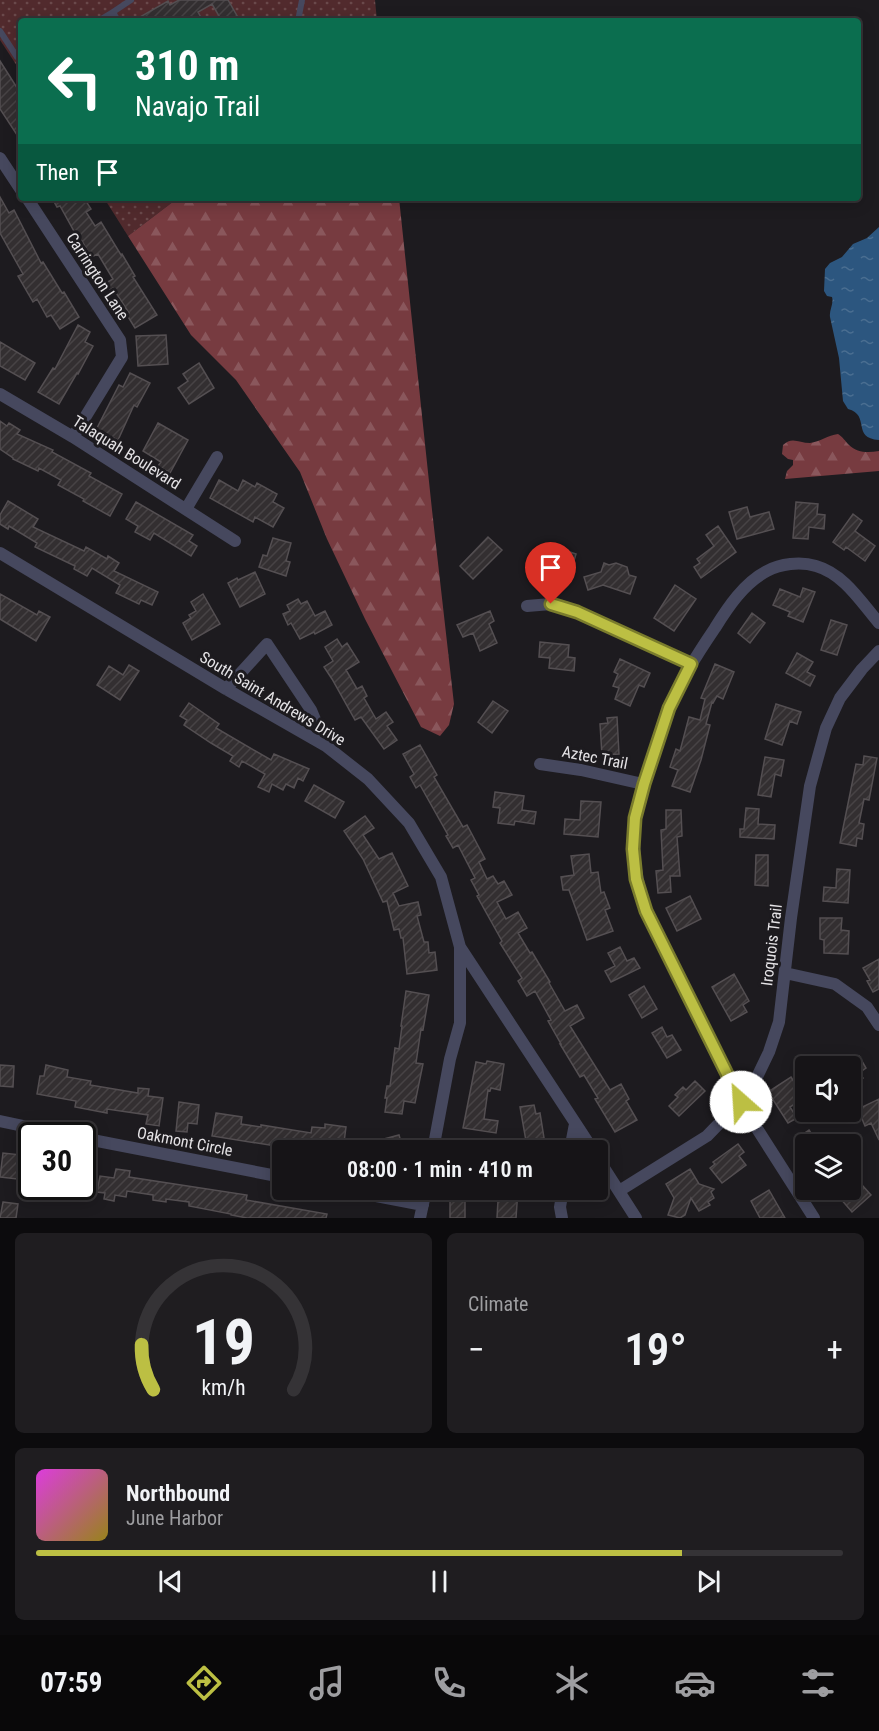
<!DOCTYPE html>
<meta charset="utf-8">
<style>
body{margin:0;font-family:"Roboto Condensed",sans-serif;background:#1f1d20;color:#f1f3f6;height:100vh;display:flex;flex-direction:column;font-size:22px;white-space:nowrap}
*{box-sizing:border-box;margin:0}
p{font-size:20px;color:#9e9ea1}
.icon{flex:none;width:33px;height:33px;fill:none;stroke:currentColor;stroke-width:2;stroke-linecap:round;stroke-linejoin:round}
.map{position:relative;height:1218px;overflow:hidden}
.details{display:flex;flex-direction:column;gap:15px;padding:15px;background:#0c0b0d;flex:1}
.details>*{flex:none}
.banner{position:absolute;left:18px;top:18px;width:843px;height:183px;border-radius:6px;box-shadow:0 3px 15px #0003,0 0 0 2px #353336;background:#0b6e4f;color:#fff;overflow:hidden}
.tools{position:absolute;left:795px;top:1056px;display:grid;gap:12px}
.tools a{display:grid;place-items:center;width:66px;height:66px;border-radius:6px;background:#161417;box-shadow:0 3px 15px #0003,0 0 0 2px #353336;font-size:30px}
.speed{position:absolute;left:18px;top:1122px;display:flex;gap:12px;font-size:30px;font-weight:700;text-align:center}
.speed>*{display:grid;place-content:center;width:78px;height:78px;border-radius:50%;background:#161417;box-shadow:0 3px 15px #0003,0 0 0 2px #353336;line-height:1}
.speed .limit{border:3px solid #111;border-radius:9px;background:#fff;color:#111}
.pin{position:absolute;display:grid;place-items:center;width:51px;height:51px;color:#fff;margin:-62px -26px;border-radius:50% 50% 50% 0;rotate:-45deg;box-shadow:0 0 6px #0007}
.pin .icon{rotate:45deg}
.me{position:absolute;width:66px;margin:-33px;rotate:334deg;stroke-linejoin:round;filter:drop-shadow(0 0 4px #0008)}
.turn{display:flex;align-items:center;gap:21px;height:126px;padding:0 18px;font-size:27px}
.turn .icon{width:78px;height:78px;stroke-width:2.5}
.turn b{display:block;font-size:42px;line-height:51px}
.then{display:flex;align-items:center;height:57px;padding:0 18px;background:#0003;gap:12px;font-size:22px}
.big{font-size:45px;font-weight:600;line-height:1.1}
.details .card{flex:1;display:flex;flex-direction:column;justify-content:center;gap:9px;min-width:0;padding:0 21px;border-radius:9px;background:#1f1d20}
.details .dial{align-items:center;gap:0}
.dial svg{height:156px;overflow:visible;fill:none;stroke:#353336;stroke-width:7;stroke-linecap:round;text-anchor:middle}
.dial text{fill:#f1f3f6;stroke:none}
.song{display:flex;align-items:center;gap:18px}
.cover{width:72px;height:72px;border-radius:9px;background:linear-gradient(135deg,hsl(300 70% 55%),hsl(50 70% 35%))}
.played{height:6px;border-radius:3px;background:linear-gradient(90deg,#bcbf43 80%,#353336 80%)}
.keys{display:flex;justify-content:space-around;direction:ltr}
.heat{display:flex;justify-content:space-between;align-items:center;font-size:33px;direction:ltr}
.details .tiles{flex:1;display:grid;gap:15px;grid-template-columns:1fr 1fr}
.card:last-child{grid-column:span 2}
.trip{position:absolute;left:272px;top:1140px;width:336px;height:60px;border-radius:6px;background:#161417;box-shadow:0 3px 15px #0003,0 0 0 2px #353336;font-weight:600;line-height:60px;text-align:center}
.dock{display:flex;height:96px;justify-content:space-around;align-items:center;background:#090809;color:#9e9ea1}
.dock .icon{width:42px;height:42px}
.dock .on{color:#bcbf43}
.dock b{font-size:27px;color:#f1f3f6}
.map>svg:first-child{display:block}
.grass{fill:url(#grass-dots)}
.forest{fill:url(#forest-firs)}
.water{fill:url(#water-ripples)}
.building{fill:url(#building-hatch);stroke:#544f52;stroke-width:1.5}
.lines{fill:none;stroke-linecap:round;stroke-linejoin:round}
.service{stroke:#46485e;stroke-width:6}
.minor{stroke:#46485e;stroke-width:12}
.route-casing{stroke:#7a7c2c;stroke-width:15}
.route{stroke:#bcbf43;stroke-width:10}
.labels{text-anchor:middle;stroke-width:6;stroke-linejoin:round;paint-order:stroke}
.street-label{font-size:16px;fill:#e5e3e6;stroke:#1d1b1f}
</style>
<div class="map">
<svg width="879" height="1218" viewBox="0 0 879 1218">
<defs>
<pattern id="grass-dots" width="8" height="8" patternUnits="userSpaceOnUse" patternTransform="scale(1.5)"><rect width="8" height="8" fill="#512a2d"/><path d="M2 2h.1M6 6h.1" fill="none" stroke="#6a494b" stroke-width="1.8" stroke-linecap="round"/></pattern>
<pattern id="forest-firs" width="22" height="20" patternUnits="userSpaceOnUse" patternTransform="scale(1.5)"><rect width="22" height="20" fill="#773b40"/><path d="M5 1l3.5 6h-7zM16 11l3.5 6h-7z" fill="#8a575c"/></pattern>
<pattern id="water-ripples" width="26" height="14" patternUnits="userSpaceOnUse" patternTransform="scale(1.5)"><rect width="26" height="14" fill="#2c567f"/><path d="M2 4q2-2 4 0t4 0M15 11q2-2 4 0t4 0" fill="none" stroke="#4a6e91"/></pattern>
<pattern id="building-hatch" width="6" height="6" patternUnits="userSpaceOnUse" patternTransform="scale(1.5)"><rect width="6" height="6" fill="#332f31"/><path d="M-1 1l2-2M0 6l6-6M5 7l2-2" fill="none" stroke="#474345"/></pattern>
</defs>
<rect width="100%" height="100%" fill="#1d1b1f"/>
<path class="grass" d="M0,0h375l2,21h-356v51l-21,-32z
M104,198h74l-50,38z"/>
<path class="forest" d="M178,198h168l4,3 19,-3h30l33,312 22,194 -5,21 -9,11 -19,-9 -56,-108 -38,-80 -27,-67 -64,-92 -45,-45 -63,-99z
M838,434c5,3 7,7 11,11 8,8 19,8 30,6v20l-94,8 2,-8 6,-6v-5l-5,-1 -6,-5 1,-9c9,-9 16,-2 27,-2 10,-1 18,-8 28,-9z"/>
<path class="water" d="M879,227v213c-28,-2 -8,-25 -31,-31l-5,-8 -4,-43 -9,-41c-1,-7 4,-13 2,-20l-5,-1 -3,-5 1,-22 5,-6 12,-6 11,-13 14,-6z"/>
<path class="building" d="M179,0h49l12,21h-18l-10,-17 -14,8 5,9h-70l35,-20 2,4z
M0,61l21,33v47l-21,-32z
M0,197l9,16 5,-3 27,53 2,-1 19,31 2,-1 15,25 -19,12 -9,-14 -4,2 -10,-18 -4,3 -15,-26 5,-2 -23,-41z
M52,198h32l7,11 -5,3 9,14 6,-4 20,33 1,-1 13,22 -2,1 24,38 -22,13 -8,-13 2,-2 -16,-25 -3,2 -4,-7 7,-4 -15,-25 -7,3 -9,-16 -2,1 -20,-36 -3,1z
M78,325l12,7 -5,10 8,4 -15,28 -1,-1 -18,31 -21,-12 15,-24 2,1z
M166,335l2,29 -30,2 -2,-30z
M0,342l35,21 -10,17 -25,-14z
M199,363l15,25 -25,16 -11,-16 10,-7 -5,-7z
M130,373l20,10 -13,24 -3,-2 -16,35 -22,-10 23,-45 4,2z
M0,421l7,5 2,-3 11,7 -3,4 36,16 -1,2 39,21 -2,3 33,18 -12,22 -27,-15 1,-2 -26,-14 3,-5 -22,-12 -1,3 -25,-12v-1l-13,-9z
M158,423l30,17 -18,33 -12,-7 3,-4 -18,-11z
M219,480l19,11 5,-11 12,7 2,-4 20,11 -4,8 11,6 -11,19 -18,-10 -2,5 -43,-24z
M8,501l30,18 -5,8 51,24 2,-4 21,12 1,-3 11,7 -5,8 44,21 -6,13 -11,-5 -2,4 -23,-11 4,-8 -28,-17 -5,8 -13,-7 1,-3 -40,-19 2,-4 -28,-17 -1,3 -8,-5v-9z
M136,502l57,33 -4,6 8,5 -6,10 -37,-23 -4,7 -15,-8 3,-6 -12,-7z
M796,502l22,2 -1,10 8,1 -1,14 -15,-2 -1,12 -15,-1z
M747,507l3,10 19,-5 5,17 -37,10 -8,-27z
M853,514l9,7 -7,10 20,15 -10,15 -19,-14 -2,3 -11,-8z
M718,526l18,26 -35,26 -7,-11 6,-4 -3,-4 17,-13 -8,-11z
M488,537l14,13 -29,29 -13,-13z
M273,538l18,5 -5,18 4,1 -4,14 -27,-9 4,-12 4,1z
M549,545l27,9 -8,27 -12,-4 3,-9 -16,-5z
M604,563l5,2 7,-2 11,4 2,8 7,2 -6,17 -27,-9 -15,5 -4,-13 17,-5z
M255,572l10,22 -25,13 -12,-24 9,-5 1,2z
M675,585l21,14 -22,32 -20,-13z
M803,588l12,4 -12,30 -15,-6 2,-4 -17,-7 7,-16 20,8z
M0,594l37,21 2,-4 11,6 -14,24 -36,-22z
M203,594l17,30 -28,16 -9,-17 8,-5 -2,-3 7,-4 -5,-9z
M298,599l3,5 6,-3 8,15 10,-5 7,14 -17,9 -1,-2 -14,7 -9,-16 -3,2 -5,-11 7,-3 -3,-6z
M490,611l4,10 -5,3 8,19 -17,8 -7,-18 -10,4 -6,-12z
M752,613l13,10 -15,20 -12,-10z
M831,620l16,5 -10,30 -16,-5z
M337,639l5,8 5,-4 12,19 -13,8 11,19 5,-3 5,10 -3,2 12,21 10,-7 7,10 -6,4 10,14 -13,9 -23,-32 -6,3 -23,-41 -8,-12 9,-6 -8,-14z
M540,642l29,3 -1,12 7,1 -1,13 -25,-3 1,-10 -11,-1z
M797,653l16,9 -6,10 8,4 -5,10 -24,-13z
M620,659l30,14 -6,14 -5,-2 -9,21 -15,-7 4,-11 -6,-2 5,-12 -4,-2z
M715,664l19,8 -11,27 -6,-3 -4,7 -1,-1 -6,22 4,1 -9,35 -11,32 -18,-6 6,-16 -8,-3 6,-18 4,2 9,-34 11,3 5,-21 -4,-1z
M129,665l10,6 -19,29 -23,-15 12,-19 14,9z
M493,701l15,10 -16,22 -14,-11z
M189,703l30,21 -3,4 55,32 3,-6 35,15 -6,12 -5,-3 -4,10 -8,-4 -3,6 -11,-6 -3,8 -11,-5 7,-13 -23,-13 -3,6 -9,-6 3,-5 -22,-13 -27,-18 3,-5 -7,-4z
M776,704l25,8 -4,12 -7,-3 -8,24 -17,-6z
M617,717l2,37 -17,1 -2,-31 8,-1 -1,-5z
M420,745l17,30 -3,2 29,50 4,-2 18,34 -6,3 8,17 6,-3 5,8 6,-3 8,14 -15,7 9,17 12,-7 9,16 -9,5 12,20 2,-1 18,30 -1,1 16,28 12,-6 7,13 -14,8 40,64 11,-6 8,15 -3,2 11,19 -22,12 -20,-33 3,-1 -14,-23 -4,2 -20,-33h1l-13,-23 3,-1 -16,-29 -8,5 -9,-15 4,-3 -22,-35 2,-2 -25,-45 2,-1 -8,-15 4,-2 -17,-33 -5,3 -7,-12 2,-1 -28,-50 -4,3 -6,-11 4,-3 -11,-20z
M864,756l13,2 -8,42 -5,-1 -5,24 5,1 -2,15 -5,-1 -1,8 -16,-3 16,-79 7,1z
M765,757l19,3 -3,16 -6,-2 -4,23 -13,-2z
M314,785l30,17 -9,16 -30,-17z
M495,792l29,4 -2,14 14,2 -2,12 -19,-3 -1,4 -16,-2 2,-15 -7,-1z
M581,801l20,1 -3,35 -34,-3 1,-15 15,1z
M746,808l13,1 -1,15 17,1 -1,14 -34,-2v-8h4z
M666,810h15l1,26 -5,1 3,39h-10l1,16 -13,1 -2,-22 7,-1 -2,-40 5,-1z
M365,816l9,12 -11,7 16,24 13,-6 16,33 -15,7 6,13 19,-4 3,13 -4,1 7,26h4l1,11 6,-1 2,18 -30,4 -4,-36h-2l-2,-9 -5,1 -7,-29 -4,1 -20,-43 -19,-28z
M589,854l2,19 7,-1 3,21 3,-1 6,16 -5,2 8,21 -26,9 -18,-50h-6l-2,-13 13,-2 -3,-19z
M756,855h12v31l-13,-1z
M837,869l13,1 -2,33 -25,-2 1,-14 12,1z
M690,896l11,23 -24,12 -11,-23z
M820,918h22l-1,12 8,1 -1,23 -24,-1v-13l-4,-1z
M620,947l7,14 7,-3 6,10 -29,14 -6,-11 10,-5 -7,-13z
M879,959v30l-6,3 -6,-11 3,-1 -7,-12z
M734,974l15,27 -6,4 4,7 -16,9 -19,-34z
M644,986l13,23 -15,9 -13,-23z
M406,991l23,4 -6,35 -2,-1 -5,34 7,1 -8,39 -11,-2 -2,13 -17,-2 2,-14h-2l2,-12h3l5,-38 4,1 3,-23h-1z
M662,1027l5,10 5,-2 9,15 -14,8 -15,-25z
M859,1056l7,12 -7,5 4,5 -13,8v-27l2,2z
M487,1061l17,3 -4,26 -9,-2 -1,3 -2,-1 -4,29 14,2 -2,12 -33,-5 13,-66 10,2z
M0,1065l14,1 -1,21 -13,-1z
M46,1065l22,5 -1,7 24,4 -1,4 48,8v-5l11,1 -1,7 15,2 -4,28 -13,-2 2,-9 -41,-6v4l-32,-6 1,-6 -39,-7 3,-18h4z
M791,1077l13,21 -14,9 7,11 -9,5 -20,-31z
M695,1081l10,10 -26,25 -10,-10 9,-9 -3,-2 8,-8 3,3z
M879,1099v41l-8,-17 -6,3 -7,-17z
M179,1102l20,3 -2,19 -9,-1 -1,9 -11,-1z
M534,1105l2,9 4,-1 4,25 -18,3 -6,-34z
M216,1113l26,4 -1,7 20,3v-2l50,8 1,-6 13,1v-4l21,3 -3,23h-42l-89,-14z
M809,1130l9,14h-12v10l-10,-15z
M399,1135l4,14 -7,1h-46v-2l5,-2v-3l13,-4 1,4z
M738,1144l6,8 -5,4 7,9 -24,18 -12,-15 5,-4 -2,-2z
M22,1150l10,1v15h-4l-2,14 -26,-3 3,-24 18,2z
M116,1169l14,2 -1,6 118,18 -1,5 81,14 -1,4h-79l-16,-3v-1l-42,-8v-4l-23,-3v3l-13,-2v-5l-26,-4 -1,6 -11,-2 -1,6 -10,-2 1,-6 -8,-1 3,-16 14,2z
M690,1169l9,15 15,5 -3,3 3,6 -6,4 2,3 -11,6 -8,-13 -6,17 -5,3 -12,-3 6,-17 -8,-14z
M862,1185l9,10 -19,17 -19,-22h20l2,2z
M511,1190h7l-2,28h-19l1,-18h10z
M769,1190l16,28h-25l-9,-17z
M450,1200l15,1v17h-15z
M3,1202l15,2 -2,14h-16z"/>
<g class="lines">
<path class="service" d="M98,21l15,-9
M118,21l-5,-9 18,-12
M298,21l4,-21
M0,31l17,26 4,2"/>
<path class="minor" d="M0,158l21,32
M27,198l93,142 2,17 -49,80
M0,394l73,43 162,104
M186,509l31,-52
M0,553l226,136 100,57 42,33 41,44 32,54 19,70 133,203
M527,606l24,-2 14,3 126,57
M226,689l41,-45 44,66 15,36
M540,764l41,6 62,14
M785,973l50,11 32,23 12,18
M0,1121l71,15
M82,1138l200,39
M433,1150l17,-91 10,-36v-75
M570,1150l5,-26
M597,1157l39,61
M345,1190l78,15
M619,1191l88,-55 33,-34 16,-23 13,-27 10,-30 12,-104 19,-132 16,-58 14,-30 22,-29 17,-18
M420,1218l6,-28
M562,1218l-2,-11 3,-17
M814,1218l-74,-116 -94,-191c-10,-33 -14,-55 -11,-90 2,-19 9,-39 15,-57 7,-19 11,-39 19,-57 12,-28 29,-54 46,-79 13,-21 29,-45 52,-57 13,-7 33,-10 49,-5 28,8 45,36 63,57"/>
</g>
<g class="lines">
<g class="route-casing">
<path id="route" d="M551,604l26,8 114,52 -22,44 -25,76 -9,34 -2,31 3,30 10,32 95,191"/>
</g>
<use href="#route" class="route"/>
</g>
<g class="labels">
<g class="street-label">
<text transform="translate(98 276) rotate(57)" y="6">Carrington Lane</text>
<text transform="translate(127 452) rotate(32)" y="6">Talaquah Boulevard</text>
<text transform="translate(273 698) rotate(31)" y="6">South Saint Andrews Drive</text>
<text transform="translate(595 757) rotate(11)" y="6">Aztec Trail</text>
<text transform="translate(771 945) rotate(-83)" y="6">Iroquois Trail</text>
<text transform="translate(185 1141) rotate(11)" y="6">Oakmont Circle</text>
</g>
</g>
</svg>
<div class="tools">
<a><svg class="icon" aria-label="sound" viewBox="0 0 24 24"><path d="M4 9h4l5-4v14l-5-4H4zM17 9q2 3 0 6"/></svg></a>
<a><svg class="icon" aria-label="layers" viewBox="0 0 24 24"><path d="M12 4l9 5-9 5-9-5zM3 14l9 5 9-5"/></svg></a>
</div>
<div class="speed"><div class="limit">30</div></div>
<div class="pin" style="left:551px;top:604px;background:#d93025"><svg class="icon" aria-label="arrive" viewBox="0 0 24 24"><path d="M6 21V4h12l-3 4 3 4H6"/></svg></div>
<svg class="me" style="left:741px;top:1102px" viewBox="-20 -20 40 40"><circle r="19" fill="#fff"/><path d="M0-13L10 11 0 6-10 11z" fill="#bcbf43"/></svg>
<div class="trip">08:00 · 1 min · 410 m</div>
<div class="banner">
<div class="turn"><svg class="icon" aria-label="left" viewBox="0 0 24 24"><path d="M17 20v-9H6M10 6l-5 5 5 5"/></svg><div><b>310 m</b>Navajo Trail</div></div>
<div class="then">Then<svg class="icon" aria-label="arrive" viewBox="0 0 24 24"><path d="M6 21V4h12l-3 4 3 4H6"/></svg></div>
</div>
</div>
<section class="details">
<div class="tiles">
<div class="card dial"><svg viewBox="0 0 100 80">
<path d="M14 69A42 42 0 1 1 86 69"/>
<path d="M14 69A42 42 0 0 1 8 46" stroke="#bcbf43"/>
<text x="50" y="56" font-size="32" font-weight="700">19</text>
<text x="50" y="72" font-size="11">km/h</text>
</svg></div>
<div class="card"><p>Climate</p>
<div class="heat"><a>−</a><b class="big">19°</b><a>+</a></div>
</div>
<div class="card">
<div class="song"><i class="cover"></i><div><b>Northbound</b><p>June Harbor</p></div></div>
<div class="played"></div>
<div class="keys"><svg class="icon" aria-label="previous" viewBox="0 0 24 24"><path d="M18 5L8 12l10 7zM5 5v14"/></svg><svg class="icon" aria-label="pause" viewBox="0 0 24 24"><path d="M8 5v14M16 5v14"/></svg><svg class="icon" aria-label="next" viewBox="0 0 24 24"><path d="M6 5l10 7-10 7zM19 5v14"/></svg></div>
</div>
</div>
</section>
<nav class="dock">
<b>07:59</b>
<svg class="icon on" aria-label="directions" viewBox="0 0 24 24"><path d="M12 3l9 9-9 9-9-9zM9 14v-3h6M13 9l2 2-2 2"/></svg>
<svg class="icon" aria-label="music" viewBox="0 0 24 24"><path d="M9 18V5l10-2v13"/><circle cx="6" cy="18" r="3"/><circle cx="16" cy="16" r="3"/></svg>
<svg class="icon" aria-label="phone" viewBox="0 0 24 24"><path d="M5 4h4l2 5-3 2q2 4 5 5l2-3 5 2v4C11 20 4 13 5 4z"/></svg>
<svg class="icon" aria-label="climate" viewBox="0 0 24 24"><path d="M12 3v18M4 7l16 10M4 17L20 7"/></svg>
<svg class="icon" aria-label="car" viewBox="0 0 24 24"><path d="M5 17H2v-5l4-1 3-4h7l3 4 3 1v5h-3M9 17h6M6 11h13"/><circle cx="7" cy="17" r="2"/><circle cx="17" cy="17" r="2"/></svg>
<svg class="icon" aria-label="filters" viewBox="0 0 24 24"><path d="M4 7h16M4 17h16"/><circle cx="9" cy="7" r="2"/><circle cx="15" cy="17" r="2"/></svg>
</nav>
